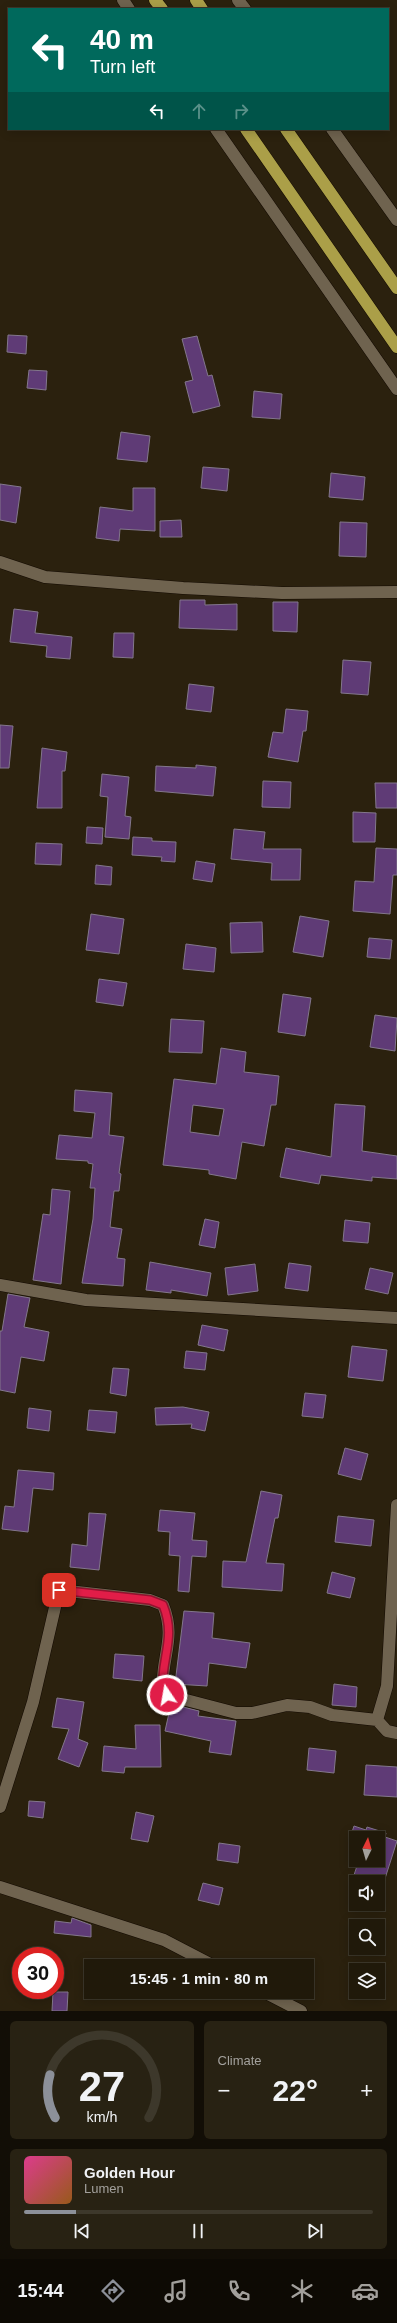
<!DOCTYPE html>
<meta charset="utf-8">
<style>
body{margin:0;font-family:Helvetica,sans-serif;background:#282213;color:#f1f3f6;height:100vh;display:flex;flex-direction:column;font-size:15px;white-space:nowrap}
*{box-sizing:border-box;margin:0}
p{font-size:13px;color:#a2a09c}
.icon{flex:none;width:22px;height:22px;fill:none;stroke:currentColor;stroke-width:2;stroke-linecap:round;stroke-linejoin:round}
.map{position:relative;height:2011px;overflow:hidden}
.drawer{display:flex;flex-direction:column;gap:10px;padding:10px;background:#120e06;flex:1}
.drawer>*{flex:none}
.guide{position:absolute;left:8px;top:8px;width:381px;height:122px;border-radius:0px;box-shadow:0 2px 10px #0003,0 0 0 1px #3d382b;background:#00695c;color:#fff;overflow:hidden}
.needle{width:26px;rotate:5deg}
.controls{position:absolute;left:349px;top:1831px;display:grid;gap:8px}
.controls a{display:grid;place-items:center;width:36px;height:36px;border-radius:0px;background:#20190a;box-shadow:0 2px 10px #0003,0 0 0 1px #3d382b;font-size:20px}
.speed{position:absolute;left:12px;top:1947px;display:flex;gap:8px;font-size:20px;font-weight:700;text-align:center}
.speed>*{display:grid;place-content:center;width:52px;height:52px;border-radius:50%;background:#20190a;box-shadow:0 2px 10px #0003,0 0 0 1px #3d382b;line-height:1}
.speed .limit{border:6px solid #d22;background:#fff;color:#111}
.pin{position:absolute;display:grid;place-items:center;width:34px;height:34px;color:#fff;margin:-17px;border-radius:8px;box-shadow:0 2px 6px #0006}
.me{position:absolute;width:44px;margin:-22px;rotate:348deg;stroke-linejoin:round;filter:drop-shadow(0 0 3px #0008)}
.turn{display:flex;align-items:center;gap:14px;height:84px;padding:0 16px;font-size:18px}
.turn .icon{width:52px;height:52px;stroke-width:2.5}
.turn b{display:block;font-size:28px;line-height:34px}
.lanes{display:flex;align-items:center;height:38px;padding:0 16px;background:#0003;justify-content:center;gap:20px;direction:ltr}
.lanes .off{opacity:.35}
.big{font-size:30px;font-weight:700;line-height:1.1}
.drawer .card{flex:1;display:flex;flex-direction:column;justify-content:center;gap:6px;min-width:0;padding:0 14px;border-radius:6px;background:#282213}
.drawer .dial{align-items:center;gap:0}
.dial svg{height:104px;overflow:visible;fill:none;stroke:#3d382b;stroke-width:7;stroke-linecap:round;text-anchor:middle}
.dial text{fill:#f1f3f6;stroke:none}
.song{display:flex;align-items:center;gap:12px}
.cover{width:48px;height:48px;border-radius:6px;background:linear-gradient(135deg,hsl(330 70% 55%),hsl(30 70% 35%))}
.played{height:4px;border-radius:2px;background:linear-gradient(90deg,#8c9099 15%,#3d382b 15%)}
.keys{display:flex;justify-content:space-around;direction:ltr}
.heat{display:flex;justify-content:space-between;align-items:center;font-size:22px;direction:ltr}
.drawer .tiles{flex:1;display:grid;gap:10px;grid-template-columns:1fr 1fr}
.card:last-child{grid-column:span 2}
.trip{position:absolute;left:84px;top:1959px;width:230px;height:40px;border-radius:0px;background:#20190a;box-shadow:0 2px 10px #0003,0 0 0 1px #3d382b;font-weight:700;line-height:40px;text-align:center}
.menu{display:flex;height:64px;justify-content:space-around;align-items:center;background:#0d0a04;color:#a2a09c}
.menu .icon{width:28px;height:28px}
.menu .on{color:#8c9099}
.menu b{font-size:18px;color:#f1f3f6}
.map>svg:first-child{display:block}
.building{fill:#5f3b76;stroke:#83778c;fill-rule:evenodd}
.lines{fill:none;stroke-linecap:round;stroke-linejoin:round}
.minor-casing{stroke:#130a00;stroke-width:13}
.highway-casing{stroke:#130a00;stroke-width:13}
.minor{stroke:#6f634f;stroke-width:12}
.highway{stroke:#ab9f48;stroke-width:12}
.route-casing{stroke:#92132f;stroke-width:10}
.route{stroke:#e11d48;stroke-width:7}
</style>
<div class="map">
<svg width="397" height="2011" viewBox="0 0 397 2011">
<rect width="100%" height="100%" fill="#2b210e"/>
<path class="building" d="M8,335l19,1 -1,18 -19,-2z
M197,336l11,40 4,-1 8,31 -27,7 -8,-31 8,-2 -11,-41z
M29,370l18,1 -1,19 -19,-2z
M254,391l28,3 -2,25 -28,-2z
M121,432l29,4 -3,26 -30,-3z
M203,467l26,2 -2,22 -26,-3z
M331,473l34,4 -2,23 -34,-3z
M0,484l21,3 -5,36 -16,-3z
M133,488h22v43l-35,-2 -1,12 -23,-3 4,-31 33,4z
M181,520l1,17h-22v-16z
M340,522l27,1 -1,34 -27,-1z
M180,600h25v5l32,-1v26l-58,-2z
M273,602h25l-1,30 -24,-1z
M14,609l24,3 -3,21 37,4 -2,22 -24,-2 1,-11 -37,-4z
M114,633h20l-1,25 -20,-1z
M343,660l28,2 -3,33 -27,-2z
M189,684l25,3 -3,25 -25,-3z
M286,709l22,2 -2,20h-3l-5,31 -30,-5 5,-25 10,1z
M0,725l13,1 -4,42h-9z
M42,748l25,4 -2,19h-3v37h-25z
M196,765l20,2 -3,29 -58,-5 1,-25 40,2z
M102,774l27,3 -4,39 6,1 -2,22 -24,-2 3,-40 -8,-1z
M263,781l28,1 -1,26 -28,-1z
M375,783h22v25h-21z
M353,812l23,1 -1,29h-22z
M87,827l16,1 -1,16 -16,-1z
M234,829l31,3 -2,17h38l-1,31h-29l1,-17 -41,-4z
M133,837l19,1v3l24,1 -1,20 -14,-1 1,-4 -30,-2z
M36,843l26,1 -1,21 -26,-1z
M376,848l21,1v26h-4l-3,39 -37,-3 2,-30 19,1z
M196,861l19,3 -3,18 -19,-3z
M96,865l16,2 -1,18 -16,-1z
M91,914l33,5 -5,35 -33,-4z
M300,916l29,5 -6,36 -30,-5z
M262,922l1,30 -32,1 -1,-30z
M369,938l23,2 -2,19 -23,-2z
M186,944l30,4 -2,24 -31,-3z
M99,979l28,4 -4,23 -27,-4z
M283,994l28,4 -6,38 -27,-4z
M375,1015l22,3 -2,33 -25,-4z
M171,1019l33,2 -2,32 -33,-1z
M221,1048l25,4 -2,20 35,4 -3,29h-5l-7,41 -22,-4 -6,37 -27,-5v-4l-46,-5 11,-86 42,5zM193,1105l31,4 -5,27 -29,-4z
M75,1090l37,3 -3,42 15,2 -5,36 2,1 -2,17h-5l-4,36 12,2 -5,29 8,1 -2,27 -41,-3 11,-64 2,-31h-5l3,-24 -5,-1v-2l-32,-2 3,-24 33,3 3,-25 -21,-2z
M335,1104l30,2 -3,45 35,5v23l-25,-2v4l-51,-6 -2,9 -39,-7 6,-29 45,9z
M52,1189l18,2 -9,93 -28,-4 10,-66 7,1z
M205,1219l14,3 -4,26 -16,-3z
M345,1220l25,3 -2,20 -25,-2z
M150,1262l61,11 -4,23 -36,-6v3l-25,-3z
M289,1263l22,3 -3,25 -23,-3z
M255,1264l3,27 -30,4 -3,-27z
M370,1268l23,5 -5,21 -23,-5z
M8,1294l22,4 -6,29 25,5 -5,29 -23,-4 -6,36 -15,-3v-59h2z
M202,1325l26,5 -4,21 -26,-6z
M352,1346l35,4 -4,31 -35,-4z
M186,1351l21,2 -2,17 -21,-2z
M113,1368l16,1 -3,27 -16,-3z
M305,1393l21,2 -3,23 -21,-2z
M183,1407l26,5 -4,19 -14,-3 1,-4 -36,1 -1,-17z
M29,1408l22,3 -2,20 -22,-3z
M89,1410l28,2 -2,21 -28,-3z
M345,1448l23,6 -7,26 -23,-6z
M18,1470l36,3 -1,17 -20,-2 -5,44 -26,-3 3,-23 9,1z
M261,1491l21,4 -4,23h-3l-9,45 18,1 -2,27 -60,-4 1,-26 23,1z
M160,1510l35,3 -3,27 15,1 -1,16 -14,-1 -3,36 -11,-1 2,-35 -11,-1 1,-23 -12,-1z
M89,1513l17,1 -7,56 -29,-3 2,-23 15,2z
M338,1516l36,4 -3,26 -36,-4z
M332,1572l23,6 -5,20 -23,-5z
M184,1611l30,2 -2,25 38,5 -4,25 -37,-5 -2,23 -32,-2z
M115,1654l29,2 -2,25 -29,-3z
M334,1684l23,3 -1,20 -24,-2z
M57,1698l27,4 -6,37 10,4 -9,24 -21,-8 11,-30 -17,-2z
M171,1704l28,7 -1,5 38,5 -5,34 -22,-3 2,-11 -46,-10z
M135,1725h25l1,42h-36l-1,6 -22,-2 2,-25 32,3z
M309,1748l27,3 -2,22 -27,-3z
M366,1765l31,2v30l-33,-2z
M29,1801l16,1 -2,16 -15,-2z
M136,1812l18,4 -6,26 -17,-3z
M354,1826l12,4 1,-3 19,6 -1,4 12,4 -16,50 -3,-1v-8l-26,-1 7,-21h19v-22h-22v19l-6,-2 6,-15 -6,-2z
M219,1843l21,3 -2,17 -21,-3z
M203,1883l20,5 -4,17 -21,-5z
M72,1918l19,7v12l-37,-4 1,-12 16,2z
M53,1992h15l-1,19h-15z"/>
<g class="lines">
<g class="minor-casing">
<path id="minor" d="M123,0l6,9
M238,0l7,9
M216,129l181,260
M332,129l65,91
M0,562l45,15 138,11 99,5 115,-1
M0,1285l86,15 311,18
M377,1720l10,-34 10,-181
M0,1807l33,-105 26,-112 91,10 13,5c14,34 -3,54 0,86l4,4 69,18h16l35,-8 23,2 22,8 45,5 10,11 10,2
M0,1887l164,53 50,26
M264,1992l37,19"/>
</g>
<g class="highway-casing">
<path id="highway" d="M155,0l7,9
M196,0l6,9
M246,129l151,218
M286,129l111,159"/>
</g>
<use href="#minor" class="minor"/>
<use href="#highway" class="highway"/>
</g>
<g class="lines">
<g class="route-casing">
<path id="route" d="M59,1590l91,10 13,5c14,34 -3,54 0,86l4,4"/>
</g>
<use href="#route" class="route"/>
</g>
</svg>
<div class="controls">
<a><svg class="needle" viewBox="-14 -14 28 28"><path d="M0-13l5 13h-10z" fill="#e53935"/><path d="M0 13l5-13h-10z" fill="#a2a09c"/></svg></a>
<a><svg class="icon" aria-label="sound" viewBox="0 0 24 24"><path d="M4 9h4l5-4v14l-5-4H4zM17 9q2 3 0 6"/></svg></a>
<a><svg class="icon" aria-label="search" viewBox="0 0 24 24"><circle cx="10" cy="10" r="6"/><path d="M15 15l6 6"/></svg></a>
<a><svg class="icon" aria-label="layers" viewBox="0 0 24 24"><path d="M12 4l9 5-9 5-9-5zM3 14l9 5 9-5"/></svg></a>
</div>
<div class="speed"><div class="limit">30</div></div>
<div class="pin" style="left:59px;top:1590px;background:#d93025"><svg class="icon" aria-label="arrive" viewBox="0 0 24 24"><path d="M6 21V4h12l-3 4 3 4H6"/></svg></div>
<svg class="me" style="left:167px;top:1695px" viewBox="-20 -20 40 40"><circle r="17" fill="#e11d48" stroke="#fff" stroke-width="3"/><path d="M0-11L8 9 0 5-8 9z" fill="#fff"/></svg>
<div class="trip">15:45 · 1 min · 80 m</div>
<div class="guide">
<div class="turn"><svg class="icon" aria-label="left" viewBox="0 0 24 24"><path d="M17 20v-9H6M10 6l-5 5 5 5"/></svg><div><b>40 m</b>Turn left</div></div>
<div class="lanes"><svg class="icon" aria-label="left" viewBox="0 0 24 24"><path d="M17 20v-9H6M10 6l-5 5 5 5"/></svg><svg class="icon off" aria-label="ahead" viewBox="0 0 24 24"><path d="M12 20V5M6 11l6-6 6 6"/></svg><svg class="icon off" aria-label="right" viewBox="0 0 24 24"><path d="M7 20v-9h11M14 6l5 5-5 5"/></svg></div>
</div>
</div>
<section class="drawer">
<div class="tiles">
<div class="card dial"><svg viewBox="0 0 100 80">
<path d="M14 69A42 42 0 1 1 86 69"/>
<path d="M14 69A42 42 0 0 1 10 36" stroke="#8c9099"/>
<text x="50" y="56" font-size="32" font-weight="700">27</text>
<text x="50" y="72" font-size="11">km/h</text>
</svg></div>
<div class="card"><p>Climate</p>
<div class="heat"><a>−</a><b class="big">22°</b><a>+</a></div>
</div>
<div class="card">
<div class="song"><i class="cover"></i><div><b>Golden Hour</b><p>Lumen</p></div></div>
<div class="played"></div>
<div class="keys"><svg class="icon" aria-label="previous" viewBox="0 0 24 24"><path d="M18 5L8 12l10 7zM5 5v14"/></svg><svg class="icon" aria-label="pause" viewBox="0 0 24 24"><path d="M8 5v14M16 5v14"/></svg><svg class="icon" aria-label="next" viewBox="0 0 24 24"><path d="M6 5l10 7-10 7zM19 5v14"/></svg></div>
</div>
</div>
</section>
<nav class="menu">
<b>15:44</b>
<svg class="icon on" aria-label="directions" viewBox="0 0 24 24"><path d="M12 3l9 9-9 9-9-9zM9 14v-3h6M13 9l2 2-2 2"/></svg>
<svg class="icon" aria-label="music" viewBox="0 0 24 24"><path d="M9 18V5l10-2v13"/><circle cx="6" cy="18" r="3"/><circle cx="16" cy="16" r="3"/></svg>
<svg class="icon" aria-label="phone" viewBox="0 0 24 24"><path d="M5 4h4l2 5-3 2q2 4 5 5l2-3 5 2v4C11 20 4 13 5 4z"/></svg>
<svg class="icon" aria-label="climate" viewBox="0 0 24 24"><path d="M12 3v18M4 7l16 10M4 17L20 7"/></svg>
<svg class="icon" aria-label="car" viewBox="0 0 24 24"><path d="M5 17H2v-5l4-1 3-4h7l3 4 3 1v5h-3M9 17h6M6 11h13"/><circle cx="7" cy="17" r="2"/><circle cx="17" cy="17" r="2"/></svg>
</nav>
